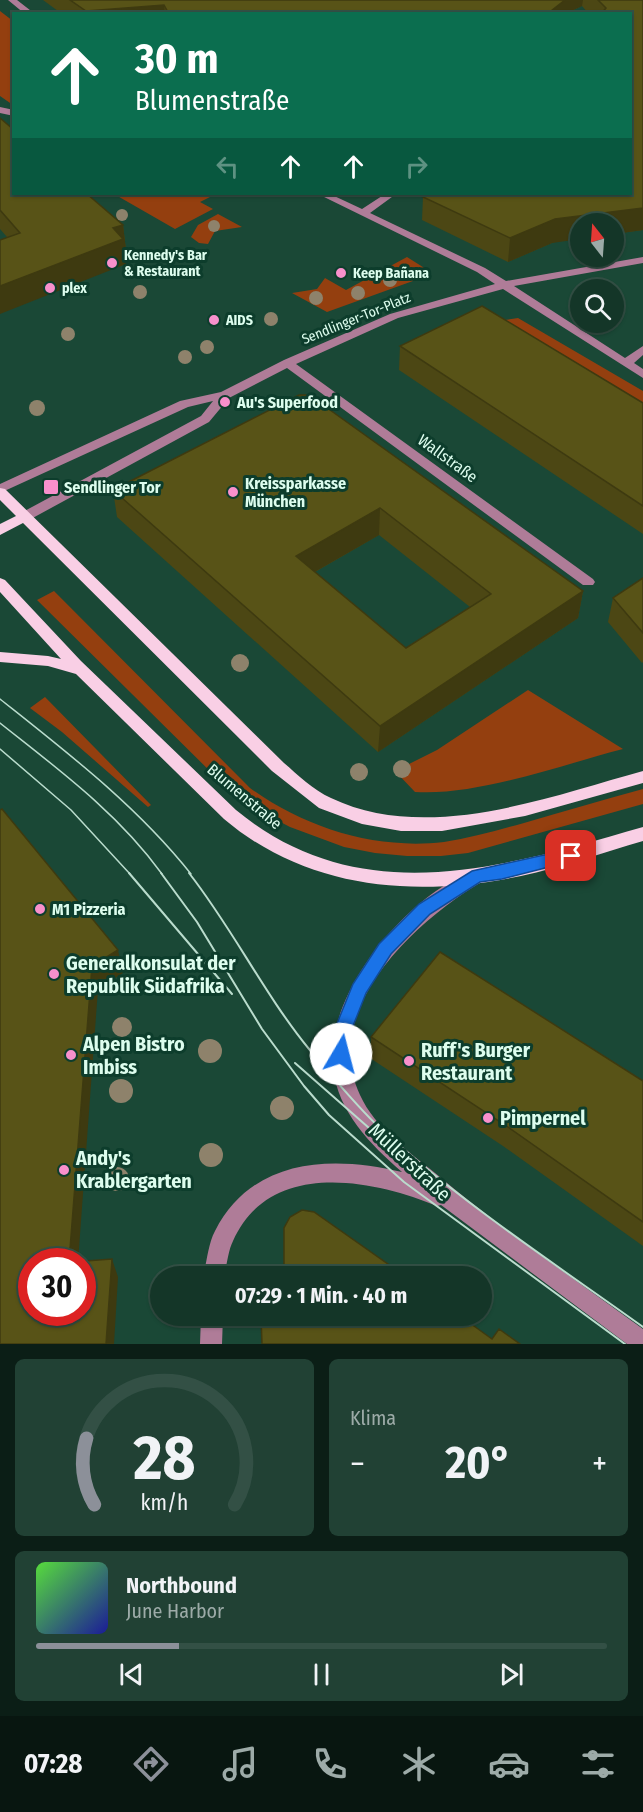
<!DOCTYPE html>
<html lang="de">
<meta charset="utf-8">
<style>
body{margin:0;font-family:"Fira Sans Condensed",sans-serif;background:#214134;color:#f1f3f6;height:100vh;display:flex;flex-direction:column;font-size:22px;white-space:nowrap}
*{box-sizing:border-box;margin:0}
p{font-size:20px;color:#9daba8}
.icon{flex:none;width:33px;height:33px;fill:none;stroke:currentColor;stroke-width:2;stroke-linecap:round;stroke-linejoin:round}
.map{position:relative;height:1344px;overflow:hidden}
.sheet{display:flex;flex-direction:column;gap:15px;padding:15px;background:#0b1e16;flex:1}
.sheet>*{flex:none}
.hud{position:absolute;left:12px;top:12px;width:620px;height:183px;border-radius:0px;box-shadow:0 2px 4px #0004,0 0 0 2px #335045;background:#0b6e4f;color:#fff;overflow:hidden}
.needle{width:39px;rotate:343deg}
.controls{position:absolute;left:570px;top:213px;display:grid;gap:12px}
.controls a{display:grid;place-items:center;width:54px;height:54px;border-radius:50%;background:#143628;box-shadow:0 2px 4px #0004,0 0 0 2px #335045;font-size:30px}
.speed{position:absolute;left:18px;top:1248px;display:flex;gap:12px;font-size:30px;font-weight:700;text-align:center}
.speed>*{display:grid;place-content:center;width:78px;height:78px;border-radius:50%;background:#143628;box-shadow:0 2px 4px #0004,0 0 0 2px #335045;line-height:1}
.speed .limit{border:9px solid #d22;background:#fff;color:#111}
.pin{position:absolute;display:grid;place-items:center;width:51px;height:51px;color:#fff;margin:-26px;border-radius:12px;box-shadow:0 3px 9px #0006}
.me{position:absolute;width:66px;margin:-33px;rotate:8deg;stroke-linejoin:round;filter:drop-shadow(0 0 4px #0008)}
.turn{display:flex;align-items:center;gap:21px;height:126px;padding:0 24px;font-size:27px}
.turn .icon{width:78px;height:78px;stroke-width:2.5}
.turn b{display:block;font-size:42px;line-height:51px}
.lanes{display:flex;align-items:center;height:57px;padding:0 24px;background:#0003;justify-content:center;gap:30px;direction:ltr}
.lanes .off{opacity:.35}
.big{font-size:45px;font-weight:700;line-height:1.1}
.sheet .widget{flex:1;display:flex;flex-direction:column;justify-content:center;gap:9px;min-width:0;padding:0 21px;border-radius:9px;background:#214134}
.sheet .dial{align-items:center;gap:0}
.dial svg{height:156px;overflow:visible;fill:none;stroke:#335045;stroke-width:7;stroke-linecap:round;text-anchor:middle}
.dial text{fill:#f1f3f6;stroke:none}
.song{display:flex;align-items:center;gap:18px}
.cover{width:72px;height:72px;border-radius:9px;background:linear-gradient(135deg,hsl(110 70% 55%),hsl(240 70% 35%))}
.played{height:6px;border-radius:3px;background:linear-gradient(90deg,#8c9099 25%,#335045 25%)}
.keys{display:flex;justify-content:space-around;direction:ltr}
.heat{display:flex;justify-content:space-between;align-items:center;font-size:33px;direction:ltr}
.sheet .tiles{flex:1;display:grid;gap:15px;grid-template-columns:1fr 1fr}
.widget:last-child{grid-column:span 2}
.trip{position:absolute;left:150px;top:1266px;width:342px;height:60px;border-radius:30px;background:#143628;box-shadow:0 2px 4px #0004,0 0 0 2px #335045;font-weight:700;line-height:60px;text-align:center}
.tab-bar{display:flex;height:96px;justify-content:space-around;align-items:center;background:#081610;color:#9daba8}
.tab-bar .icon{width:42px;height:42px}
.tab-bar .current{color:#8c9099}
.tab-bar b{font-size:27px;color:#f1f3f6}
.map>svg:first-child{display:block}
.green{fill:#943f0f}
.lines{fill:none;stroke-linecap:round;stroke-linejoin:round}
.minor{fill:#af7c98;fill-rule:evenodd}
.major{fill:#f9cfe5;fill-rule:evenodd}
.tram-far1{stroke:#badccd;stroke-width:1.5}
.tram{stroke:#badccd;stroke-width:2}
.tree{fill:#8e826b}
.wall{fill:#4c4714;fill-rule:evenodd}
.shaded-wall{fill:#3e3a10}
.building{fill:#585317;stroke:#3e3a10;stroke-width:1.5;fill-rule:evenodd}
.route{fill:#1a73e8;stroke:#114b97;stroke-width:1.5}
.poi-dot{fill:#f890cc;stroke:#0d3d2c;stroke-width:2}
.labels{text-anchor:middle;stroke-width:6;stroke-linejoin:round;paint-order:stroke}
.far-poi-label{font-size:14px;font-weight:bold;fill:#ddfdee;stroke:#0d3d2c;text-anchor:start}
.far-street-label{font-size:14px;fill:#ddfdee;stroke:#0d3d2c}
.poi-label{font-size:16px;font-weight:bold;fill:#ddfdee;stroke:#0d3d2c;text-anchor:start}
.street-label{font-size:16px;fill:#ddfdee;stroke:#0d3d2c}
.near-poi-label{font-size:20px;font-weight:bold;fill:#ddfdee;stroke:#0d3d2c;text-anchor:start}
.near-street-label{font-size:20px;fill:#ddfdee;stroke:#0d3d2c}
</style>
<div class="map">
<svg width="643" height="1344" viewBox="0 0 643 1344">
<rect width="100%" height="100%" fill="#1a4836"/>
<path class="green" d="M0,11l13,10v84l-13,-9z
M114,194h102l-16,8 13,7 -38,20z
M218,214l24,13 -27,4 -7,13 -9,-1 -8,-6 7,-12z
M407,257l19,12 -2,8 -97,35 -35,-19 25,-4 8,-11 21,12z
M518,318l125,73v39l-151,-108z
M54,591l196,197c55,40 125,62 194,54 27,-4 54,-12 80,-19 40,-12 79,-23 119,-34v15l-175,49 -27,3h-34l-32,-3 -31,-6 -54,-20 -23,-12 -40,-27 -190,-188z
M528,690l95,59c-62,16 -145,47 -208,43l-20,-21 42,-21z
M45,697l106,108 -3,2 -86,-75 -32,-24z"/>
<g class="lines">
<path class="minor" d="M8,0h9l18,14h-10z
M575,11l5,3 -9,-1z
M0,107l14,3v6l-14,-3z
M318,194h12l32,15 23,-15h11l-26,19 115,55 21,13 137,-24v6l-129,23 111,72 18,-12v9l-9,8 9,6v9l-140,-89 -105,29 -102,46 297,215 2,3 -2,3h-10l-296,-217 -58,30 -20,24 -180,98 -5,1 -7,-4 2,-3 182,-98 12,-15 -25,6 -188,86v-9l180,-83 41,-9 63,-32 106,-46 105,-30 -18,-12z
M477,869l6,2 3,5 -3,5c-66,39 -164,127 -123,214 15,33 48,56 75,78 66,56 138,105 208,156v15h-16l-186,-139 -4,1c-65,-27 -168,-47 -204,35 -5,10 -6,24 -9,35h-21c4,-14 5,-32 12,-45 37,-73 116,-76 187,-59 -32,-28 -64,-60 -69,-104 -9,-75 76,-175 144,-199z
M201,1316h22l-1,28h-22z"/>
<path class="major" d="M0,488l5,1 279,274c14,12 29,27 47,35 96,46 217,-1 312,-27v12l-118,33 -83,15h-41l-39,-7 -43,-16 -47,-37 -249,-248 -23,12v-11l16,-8 -16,-16z
M0,578l5,2 76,81 155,149c125,103 268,57 407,17v14c-41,12 -81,26 -122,35 -105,22 -213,14 -297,-57l-148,-145 -28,-8 -48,-4v-10l48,4 13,3 -61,-67z"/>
<path class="tram-far1" d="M0,699c68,54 137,107 191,175
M0,723c58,46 118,90 162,151
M0,749l71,61 59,64"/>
<path class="tram" d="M129,873l103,121
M161,873l36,49 65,107 42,57 25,29 75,67 221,162
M189,873c44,56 75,121 120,176 23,27 47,57 73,81 80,73 173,134 261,197
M295,1063l90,79"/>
</g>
<g class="tree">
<circle cx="122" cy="215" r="6"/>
<circle cx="214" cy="226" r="6"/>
<circle cx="390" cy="280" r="7"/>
<circle cx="140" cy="292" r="7"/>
<circle cx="358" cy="293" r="7"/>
<circle cx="316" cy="298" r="7"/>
<circle cx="271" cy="319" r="7"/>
<circle cx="68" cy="334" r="7"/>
<circle cx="207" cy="347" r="7"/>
<circle cx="185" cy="357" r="7"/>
<circle cx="37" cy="408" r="8"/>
<circle cx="240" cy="663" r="9"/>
<circle cx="402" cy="769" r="9"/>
<circle cx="359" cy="772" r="9"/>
<circle cx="122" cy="1027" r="10"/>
<circle cx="210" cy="1051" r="12"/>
<circle cx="121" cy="1091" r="12"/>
<circle cx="282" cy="1108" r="12"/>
<circle cx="211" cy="1155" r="12"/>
<circle cx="117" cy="1179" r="12"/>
</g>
<path class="wall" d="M43,0h600v230l-29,4v-10l-62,19 -44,19 -86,-42 1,-23 207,-3v-180h-41l-7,-8 -11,5 -1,3h-508z
M0,118l123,107 3,25 -2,1 2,13 -119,-27 -7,-8z
M400,346l243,57v131l-244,-164z
M299,395l284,196 -5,27 -200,134 -261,-235 -4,-27zM379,535l91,72 -64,41 -91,-76z
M643,578v84l-1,1 -34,-41 5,-24z
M371,1037l272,44v165l-140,-100 -133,-88z"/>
<path class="shaded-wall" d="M565,0h18l-1,6 -11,5 -1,3h-23z
M164,5l1,9h-78l-1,-3z
M643,208v22l-29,4v-10h-34v15l-28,4 -44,19 2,-24 45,-19z
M123,225l3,25 -2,1 2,13 -126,50v-28l113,-58z
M380,508l-1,27 -82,47 -1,-26z
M583,591l-5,27 -200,134 2,-26z
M118,950l5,23 -25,16 -20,273h-9l23,-296z
M112,1259l6,18 -4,67h-8z"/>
<path class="building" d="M70,0h495l-18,14h-378l-5,-9 -78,6z
M598,0h45v208l-88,11 -45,19 -87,-41 6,-3h201v-180h-29l5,-6z
M0,118l14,12v64h73l36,31 -10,3 10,11 -123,47v-46l20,-7 -20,-23z
M482,306l161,97v103l-243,-160z
M299,395h10l274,196 -203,135 -267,-236zM380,508l111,86 -85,54 -110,-92z
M643,578v55l-30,-35z
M2,809l116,141 -26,16 -23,296h-37v50h50v-50h-10l40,-3 -6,85h-106v-534z
M440,952l203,129v141l-135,-95 -137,-90z
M302,1210l12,2 91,64h-121v-48l6,-11z
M261,1316h199l32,23 7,-10 21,15h-258z"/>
<path class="route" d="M571,849l5,2 2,5 -2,4 -74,19 -22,3 -50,32 -39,40 -25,39 -13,33 -6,34 -6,2 -6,-2 -3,-6 4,-28 17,-42 26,-40 40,-40 53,-33z"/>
<g class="poi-dot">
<circle cx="112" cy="263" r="6"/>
<circle cx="341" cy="273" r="6"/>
<circle cx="50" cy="288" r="6"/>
<circle cx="214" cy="320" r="6"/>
<circle cx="225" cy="402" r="6"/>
<rect x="43" y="479" width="16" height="16" rx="3"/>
<circle cx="233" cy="492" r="6"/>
<circle cx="40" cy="909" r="6"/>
<circle cx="54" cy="974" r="6"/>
<circle cx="71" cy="1055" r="6"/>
<circle cx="409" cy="1061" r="6"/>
<circle cx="488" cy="1118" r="6"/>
<circle cx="64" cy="1170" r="6"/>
</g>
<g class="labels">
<g class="far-poi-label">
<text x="124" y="260">Kennedy's Bar<tspan x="124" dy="16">&amp; Restaurant</tspan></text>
<text x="353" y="278">Keep Bañana</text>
<text x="62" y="293">plex</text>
<text x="226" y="325">AIDS</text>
</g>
<g class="far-street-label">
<text transform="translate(356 318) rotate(-22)" y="5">Sendlinger-Tor-Platz</text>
</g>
<g class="poi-label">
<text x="237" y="408">Au's Superfood</text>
<text x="245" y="489">Kreissparkasse<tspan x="245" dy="18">München</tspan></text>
<text x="64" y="493">Sendlinger Tor</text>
<text x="52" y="915">M1 Pizzeria</text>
</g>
<g class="street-label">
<text transform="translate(448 458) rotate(36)" y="6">Wallstraße</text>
<text transform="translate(245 796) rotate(40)" y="6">Blumenstraße</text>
</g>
<g class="near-poi-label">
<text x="66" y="970">Generalkonsulat der<tspan x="66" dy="23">Republik Südafrika</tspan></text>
<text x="83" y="1051">Alpen Bistro<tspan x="83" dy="23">Imbiss</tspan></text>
<text x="421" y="1057">Ruff's Burger<tspan x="421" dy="23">Restaurant</tspan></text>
<text x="500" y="1125">Pimpernel</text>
<text x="76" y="1165">Andy's<tspan x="76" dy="23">Krablergarten</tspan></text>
</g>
<g class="near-street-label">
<text transform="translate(410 1162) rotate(43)" y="7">Müllerstraße</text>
</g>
</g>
</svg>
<div class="controls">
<a><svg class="needle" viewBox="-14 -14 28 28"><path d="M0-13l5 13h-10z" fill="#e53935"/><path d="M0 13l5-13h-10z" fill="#9daba8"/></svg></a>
<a><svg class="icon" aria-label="search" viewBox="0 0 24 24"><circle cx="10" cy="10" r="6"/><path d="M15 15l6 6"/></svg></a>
</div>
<div class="speed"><div class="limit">30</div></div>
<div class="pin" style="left:571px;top:856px;background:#d93025"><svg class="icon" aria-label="arrive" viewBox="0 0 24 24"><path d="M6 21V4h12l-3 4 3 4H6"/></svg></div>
<svg class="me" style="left:341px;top:1054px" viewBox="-20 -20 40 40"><circle r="19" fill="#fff"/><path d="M0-13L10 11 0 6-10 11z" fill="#1a73e8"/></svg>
<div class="trip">07:29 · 1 Min. · 40 m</div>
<div class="hud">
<div class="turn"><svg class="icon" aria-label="ahead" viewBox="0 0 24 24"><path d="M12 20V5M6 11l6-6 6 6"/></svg><div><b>30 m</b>Blumenstraße</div></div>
<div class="lanes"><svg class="icon off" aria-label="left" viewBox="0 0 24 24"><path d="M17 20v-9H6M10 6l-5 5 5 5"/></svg><svg class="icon" aria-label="ahead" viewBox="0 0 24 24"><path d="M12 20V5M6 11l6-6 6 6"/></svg><svg class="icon" aria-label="ahead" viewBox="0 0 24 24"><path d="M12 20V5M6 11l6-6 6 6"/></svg><svg class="icon off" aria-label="right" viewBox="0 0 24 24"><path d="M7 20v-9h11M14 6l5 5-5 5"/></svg></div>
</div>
</div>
<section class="sheet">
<div class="tiles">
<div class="widget dial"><svg viewBox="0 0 100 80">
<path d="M14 69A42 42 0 1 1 86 69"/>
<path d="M14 69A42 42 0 0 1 10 35" stroke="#8c9099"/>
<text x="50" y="56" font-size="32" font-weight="700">28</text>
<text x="50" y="72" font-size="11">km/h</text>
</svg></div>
<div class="widget"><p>Klima</p>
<div class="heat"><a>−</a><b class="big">20°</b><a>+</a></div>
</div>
<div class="widget">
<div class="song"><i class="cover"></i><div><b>Northbound</b><p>June Harbor</p></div></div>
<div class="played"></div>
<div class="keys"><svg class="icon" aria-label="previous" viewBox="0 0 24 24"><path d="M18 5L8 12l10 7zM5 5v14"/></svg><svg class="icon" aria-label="pause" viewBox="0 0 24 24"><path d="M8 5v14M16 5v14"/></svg><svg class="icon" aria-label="next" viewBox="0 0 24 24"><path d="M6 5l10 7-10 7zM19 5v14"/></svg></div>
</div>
</div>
</section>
<nav class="tab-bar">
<b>07:28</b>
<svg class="icon current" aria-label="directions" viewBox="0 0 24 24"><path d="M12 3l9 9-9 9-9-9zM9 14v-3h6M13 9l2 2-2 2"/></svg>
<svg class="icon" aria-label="music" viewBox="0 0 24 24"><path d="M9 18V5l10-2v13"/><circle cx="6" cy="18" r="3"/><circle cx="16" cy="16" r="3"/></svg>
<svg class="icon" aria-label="phone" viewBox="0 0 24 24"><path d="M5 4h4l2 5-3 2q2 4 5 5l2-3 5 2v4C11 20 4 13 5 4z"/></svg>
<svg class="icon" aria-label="climate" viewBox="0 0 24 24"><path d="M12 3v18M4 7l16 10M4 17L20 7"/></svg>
<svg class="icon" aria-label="car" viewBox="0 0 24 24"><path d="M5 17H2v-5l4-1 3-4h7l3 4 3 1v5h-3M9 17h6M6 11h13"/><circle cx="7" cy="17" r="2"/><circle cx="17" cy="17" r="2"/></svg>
<svg class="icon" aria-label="filters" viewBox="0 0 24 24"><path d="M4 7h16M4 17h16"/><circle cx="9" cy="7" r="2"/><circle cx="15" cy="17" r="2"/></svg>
</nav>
